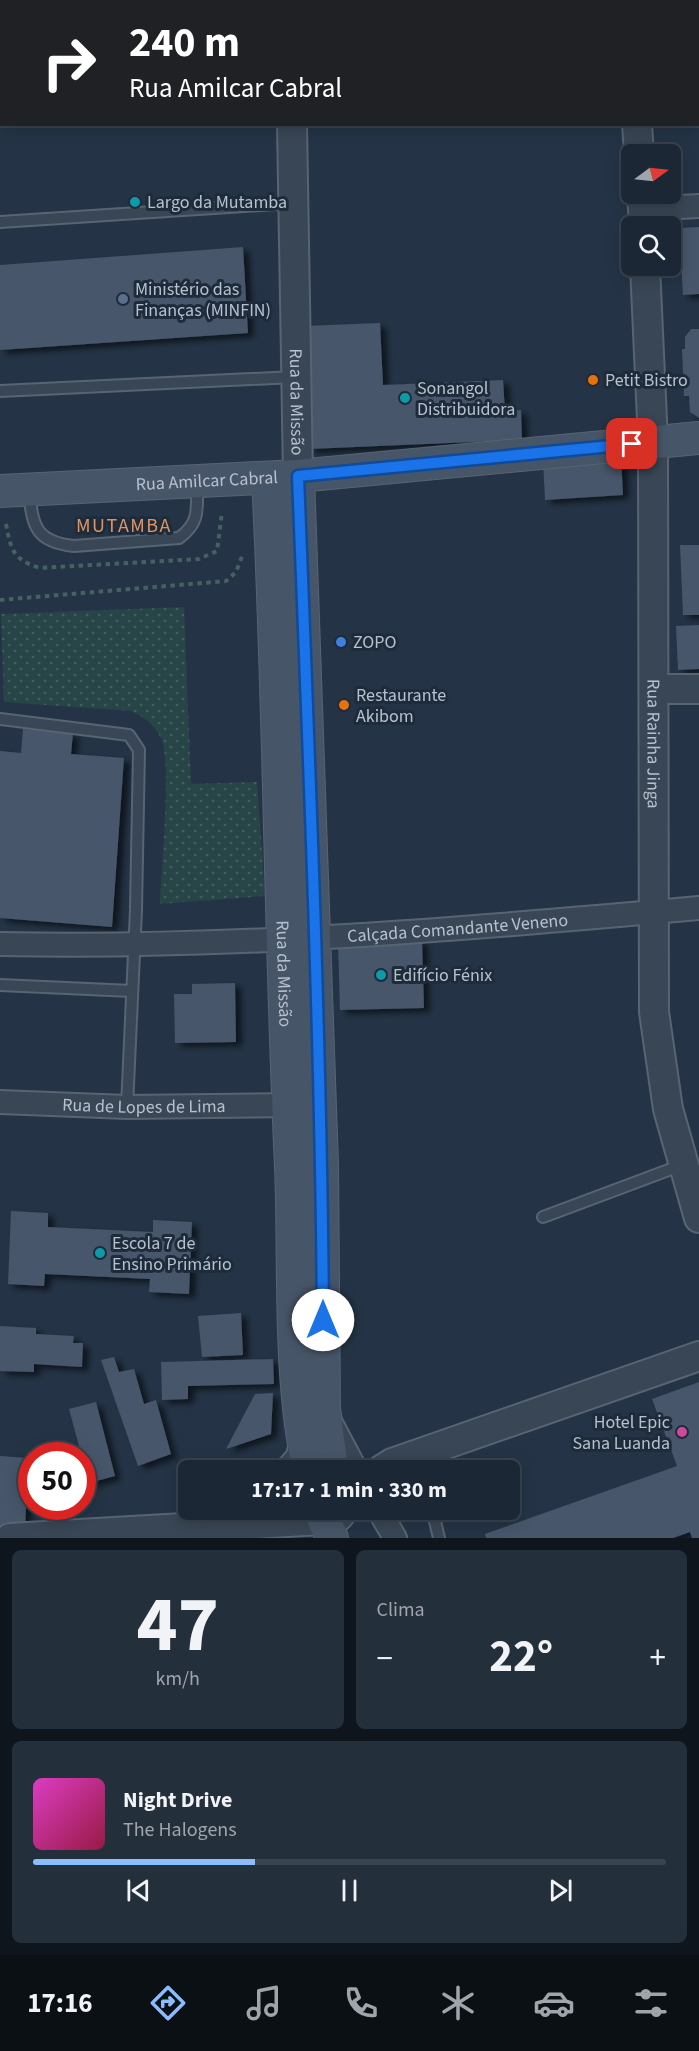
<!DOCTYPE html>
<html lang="pt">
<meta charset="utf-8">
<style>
body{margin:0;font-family:"Source Sans 3",sans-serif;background:#242f3c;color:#f1f3f6;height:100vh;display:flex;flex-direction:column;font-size:22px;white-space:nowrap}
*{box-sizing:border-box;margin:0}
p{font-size:20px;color:#a0a5ac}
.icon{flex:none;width:33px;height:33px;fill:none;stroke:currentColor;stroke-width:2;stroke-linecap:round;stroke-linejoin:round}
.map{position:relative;height:1538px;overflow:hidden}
.panel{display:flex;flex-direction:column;gap:12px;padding:12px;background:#0f151d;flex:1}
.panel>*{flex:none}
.top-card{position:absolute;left:0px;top:0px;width:699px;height:126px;box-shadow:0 3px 15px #0003,0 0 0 2px #39444f;background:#202124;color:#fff;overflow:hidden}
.needle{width:39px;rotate:75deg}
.tools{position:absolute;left:621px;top:144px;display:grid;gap:12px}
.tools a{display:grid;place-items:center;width:60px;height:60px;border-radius:9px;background:#1b2734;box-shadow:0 3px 15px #0003,0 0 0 2px #39444f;font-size:30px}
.speed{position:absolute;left:18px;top:1442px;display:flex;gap:12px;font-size:30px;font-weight:700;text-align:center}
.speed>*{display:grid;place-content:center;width:78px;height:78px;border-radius:50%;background:#1b2734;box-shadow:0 3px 15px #0003,0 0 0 2px #39444f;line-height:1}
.speed .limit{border:9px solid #d22;background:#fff;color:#111}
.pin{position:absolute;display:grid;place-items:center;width:51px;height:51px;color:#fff;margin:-26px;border-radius:12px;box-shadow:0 3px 9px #0006}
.me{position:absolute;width:66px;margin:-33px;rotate:0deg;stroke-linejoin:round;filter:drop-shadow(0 0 4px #0008)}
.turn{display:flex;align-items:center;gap:21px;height:126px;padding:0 30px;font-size:27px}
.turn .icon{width:78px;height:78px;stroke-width:2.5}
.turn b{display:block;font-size:42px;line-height:51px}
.big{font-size:45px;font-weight:700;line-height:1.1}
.panel .widget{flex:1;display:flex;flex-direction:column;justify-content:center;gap:9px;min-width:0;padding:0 21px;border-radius:9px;background:#242f3c}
.panel .dial{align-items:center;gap:0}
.dial b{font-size:78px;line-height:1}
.song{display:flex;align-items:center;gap:18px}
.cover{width:72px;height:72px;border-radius:9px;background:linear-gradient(135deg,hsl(310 70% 55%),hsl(340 70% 35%))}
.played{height:6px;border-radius:3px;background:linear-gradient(90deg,#8bbcff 35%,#39444f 35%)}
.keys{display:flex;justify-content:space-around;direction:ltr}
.heat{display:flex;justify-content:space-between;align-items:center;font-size:33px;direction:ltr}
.panel .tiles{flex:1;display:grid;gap:12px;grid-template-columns:1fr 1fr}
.widget:last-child{grid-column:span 2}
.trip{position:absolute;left:178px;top:1460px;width:342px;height:60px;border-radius:9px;background:#1b2734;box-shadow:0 3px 15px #0003,0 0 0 2px #39444f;font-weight:700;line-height:60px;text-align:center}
.dock{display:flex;height:96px;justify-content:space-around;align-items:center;background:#0b1015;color:#a0a5ac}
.dock .icon{width:42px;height:42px}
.dock .current{color:#8bbcff}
.dock b{font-size:27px;color:#f1f3f6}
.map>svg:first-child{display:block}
.grass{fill:url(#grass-dots)}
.building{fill:#46566a;filter:url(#shadow)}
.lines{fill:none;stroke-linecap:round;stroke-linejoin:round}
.service-casing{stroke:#586472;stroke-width:14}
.minor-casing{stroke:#586472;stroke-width:26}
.tertiary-casing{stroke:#586472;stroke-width:32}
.secondary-casing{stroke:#586472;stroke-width:34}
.path{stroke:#456162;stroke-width:4;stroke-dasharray:4.5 4.5;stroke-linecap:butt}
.service{stroke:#394655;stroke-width:10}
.minor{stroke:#394655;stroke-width:22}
.tertiary{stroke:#394655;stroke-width:28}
.secondary{stroke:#475568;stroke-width:32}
.route-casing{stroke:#114b97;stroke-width:15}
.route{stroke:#1a73e8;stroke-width:10}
.culture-dot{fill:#0f9aa8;stroke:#1e2b3a;stroke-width:2}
.service-dot{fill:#5c6f8a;stroke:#1e2b3a;stroke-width:2}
.food-dot{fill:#e8710a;stroke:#1e2b3a;stroke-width:2}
.shop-dot{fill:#3f7fe0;stroke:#1e2b3a;stroke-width:2}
.hotel-dot{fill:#d1479c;stroke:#1e2b3a;stroke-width:2}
.labels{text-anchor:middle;stroke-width:6;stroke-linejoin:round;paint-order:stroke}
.poi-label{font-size:18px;fill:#b7c1ce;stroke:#1e2b3a;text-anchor:start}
.street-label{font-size:18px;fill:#b7c1ce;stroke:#1e2b3a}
.neighbourhood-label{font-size:20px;letter-spacing:1.5px;fill:#e1935f;stroke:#1e2b3a}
</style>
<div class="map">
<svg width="699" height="1538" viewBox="0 0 699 1538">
<defs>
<pattern id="grass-dots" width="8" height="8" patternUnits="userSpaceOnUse" patternTransform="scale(1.5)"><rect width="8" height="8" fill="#274447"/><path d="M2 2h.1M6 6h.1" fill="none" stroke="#445d60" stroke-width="1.8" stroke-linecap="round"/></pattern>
<filter id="shadow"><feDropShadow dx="6" dy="4" stdDeviation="3" flood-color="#0009"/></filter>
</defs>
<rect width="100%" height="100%" fill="#243446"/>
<path class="grass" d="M184,607l7,177 66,-2 8,114 -105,8c1,-32 12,-144 1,-166 -8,-15 -16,-20 -30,-27l-127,-9 -3,-88z"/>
<path class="building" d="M699,227v67l-16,1 -4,-67z
M243,247l5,86 -248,17v-85z
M380,323l3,62 120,-5 2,31 16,-1 1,30 -213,9 -5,-123z
M691,329h8v89l-9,-6 -1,-16h-5l-2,-47h3v-12z
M621,456l2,39 -78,5 -2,-40z
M680,545h19v70h-16z
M699,625v44l-21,1 -2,-44z
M23,729l50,4 -2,21 53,4 -12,169 -112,-9v-167l21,2z
M422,940l2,68 -84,2 -2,-68z
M235,983l1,59 -61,1 -1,-49h18v-10z
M11,1211l37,2v14l105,5v-12l39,2 -3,72 -40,-2 1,-13 -105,-5 -1,12 -36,-2z
M241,1313l2,42 -41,2 -4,-41z
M0,1326l36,2v6l38,2 -1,7h10l-1,24 -48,-3v8l-34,-1z
M114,1357l5,15 15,-3 10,35 12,-4 15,54 -33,12 -37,-106z
M273,1359l1,25 -86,2v13l-26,1 -1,-38z
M699,1382v156h-7l-2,-6 -17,6h-187l-1,-4 192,-68 -25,-67z
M273,1393l-2,41 -45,15 29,-55z
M96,1402l19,74 -26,7 -20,-74z
M0,1456l28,2 -3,73 -25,-2z"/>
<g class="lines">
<g class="service-casing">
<path id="service" d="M0,222l292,-19
M0,391l295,-14
M29,493c4,34 7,49 45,53l105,-8c21,-15 18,-29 18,-53
M0,719l129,16 10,15 -3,160 -9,197
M0,985l132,6
M543,1217l139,-52
M278,1470l14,-16 3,-11
M432,1509l7,29
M206,1521l15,-12"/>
</g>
<g class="minor-casing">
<g id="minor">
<path d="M448,2l11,-2"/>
<path d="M643,209l56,-3"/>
<path id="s1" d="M0,944c233,5 467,-15 699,-36"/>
<path id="s2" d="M0,1102l127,5 174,-2"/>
<path d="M331,1423l25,47"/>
<path d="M378,1509l17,29"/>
</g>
</g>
<g class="tertiary-casing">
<g id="tertiary">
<path d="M291,0v2"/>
<path d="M628,0v2"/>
<path id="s3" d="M292,124l6,352"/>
<path d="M637,124l2,30"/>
<path d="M642,194l2,32"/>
<path id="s4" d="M645,266l8,176 1,570 14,97 31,109"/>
<path d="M655,689h44"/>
<path d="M381,1470l11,-7 307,-107"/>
<path d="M10,1538l312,-18 17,-4 5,-7"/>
</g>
</g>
<g class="secondary-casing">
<g id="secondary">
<path d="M298,476l24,689 2,244 8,61"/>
<path id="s5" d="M268,478c12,229 12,459 23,688 4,98 -3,210 18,304"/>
<path id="s6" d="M0,491l298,-15 401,-38"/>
<path d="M319,1509l13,29"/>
</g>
</g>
<path class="path" d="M6,524c5,26 7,36 34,44l159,-9 18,-8 5,-39
M0,600l226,-19 10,-9 7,-18"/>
<use href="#service" class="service"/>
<use href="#minor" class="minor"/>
<use href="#tertiary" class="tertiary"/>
<use href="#secondary" class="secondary"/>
</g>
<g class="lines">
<g class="route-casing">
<path id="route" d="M323,1320c-2,-282 -14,-563 -25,-844l334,-32"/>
</g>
<use href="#route" class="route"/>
</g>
<g class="culture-dot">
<circle cx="135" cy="202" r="6"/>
<circle cx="405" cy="398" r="6"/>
<circle cx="381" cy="975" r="6"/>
<circle cx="100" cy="1253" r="6"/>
</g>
<circle class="service-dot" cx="123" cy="299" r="6"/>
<g class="food-dot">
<circle cx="593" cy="380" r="6"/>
<circle cx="344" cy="705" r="6"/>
</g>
<circle class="shop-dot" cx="341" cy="642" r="6"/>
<circle class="hotel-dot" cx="682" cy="1432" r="6"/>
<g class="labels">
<g class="poi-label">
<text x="147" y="208">Largo da Mutamba</text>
<text x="135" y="295">Ministério das<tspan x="135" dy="21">Finanças (MINFIN)</tspan></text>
<text x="605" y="386">Petit Bistro</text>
<text x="417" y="394">Sonangol<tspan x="417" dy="21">Distribuidora</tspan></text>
<text x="353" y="648">ZOPO</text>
<text x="356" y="701">Restaurante<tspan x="356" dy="21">Akibom</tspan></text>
<text x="393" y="981">Edifício Fénix</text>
<text x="112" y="1249">Escola 7 de<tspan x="112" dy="21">Ensino Primário</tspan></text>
<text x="670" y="1428" text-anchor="end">Hotel Epic<tspan x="670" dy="21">Sana Luanda</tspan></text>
</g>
<g class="street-label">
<text dy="6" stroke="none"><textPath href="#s3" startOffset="278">Rua da Missão</textPath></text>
<text dy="6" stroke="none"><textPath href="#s6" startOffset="207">Rua Amilcar Cabral</textPath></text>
<text dy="6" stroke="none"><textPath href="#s4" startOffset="478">Rua Rainha Jinga</textPath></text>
<text dy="6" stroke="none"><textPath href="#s1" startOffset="458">Calçada Comandante Veneno</textPath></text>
<text dy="6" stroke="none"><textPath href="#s5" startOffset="496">Rua da Missão</textPath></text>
<text dy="6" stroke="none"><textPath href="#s2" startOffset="144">Rua de Lopes de Lima</textPath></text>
</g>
<g class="neighbourhood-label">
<text x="124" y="532">MUTAMBA</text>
</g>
</g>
</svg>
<div class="tools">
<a><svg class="needle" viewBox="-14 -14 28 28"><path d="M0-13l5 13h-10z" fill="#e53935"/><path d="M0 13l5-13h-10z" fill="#a0a5ac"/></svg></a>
<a><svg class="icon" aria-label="search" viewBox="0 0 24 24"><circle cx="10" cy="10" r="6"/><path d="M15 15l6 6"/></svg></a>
</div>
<div class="speed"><div class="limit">50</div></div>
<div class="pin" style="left:632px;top:444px;background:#d93025"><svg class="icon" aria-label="arrive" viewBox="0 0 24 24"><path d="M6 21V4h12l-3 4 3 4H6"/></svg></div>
<svg class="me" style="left:323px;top:1320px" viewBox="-20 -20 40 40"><circle r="19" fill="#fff"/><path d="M0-13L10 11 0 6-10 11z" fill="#1a73e8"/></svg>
<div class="trip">17:17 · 1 min · 330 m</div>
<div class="top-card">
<div class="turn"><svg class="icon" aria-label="right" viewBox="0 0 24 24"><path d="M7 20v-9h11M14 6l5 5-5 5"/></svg><div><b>240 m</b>Rua Amilcar Cabral</div></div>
</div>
</div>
<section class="panel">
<div class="tiles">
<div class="widget dial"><b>47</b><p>km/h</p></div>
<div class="widget"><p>Clima</p>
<div class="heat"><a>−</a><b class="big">22°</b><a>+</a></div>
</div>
<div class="widget">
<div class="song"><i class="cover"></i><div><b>Night Drive</b><p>The Halogens</p></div></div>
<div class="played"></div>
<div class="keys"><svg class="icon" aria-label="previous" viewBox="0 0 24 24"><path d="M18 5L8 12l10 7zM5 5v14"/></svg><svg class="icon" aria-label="pause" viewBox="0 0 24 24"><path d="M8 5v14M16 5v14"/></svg><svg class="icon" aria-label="next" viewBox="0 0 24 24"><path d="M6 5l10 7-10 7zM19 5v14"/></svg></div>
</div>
</div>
</section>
<nav class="dock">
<b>17:16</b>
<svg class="icon current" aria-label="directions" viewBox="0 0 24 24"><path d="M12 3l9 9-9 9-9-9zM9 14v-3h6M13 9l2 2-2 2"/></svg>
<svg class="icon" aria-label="music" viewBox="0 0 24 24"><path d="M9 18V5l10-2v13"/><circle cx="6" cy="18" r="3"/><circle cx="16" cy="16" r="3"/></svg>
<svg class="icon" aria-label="phone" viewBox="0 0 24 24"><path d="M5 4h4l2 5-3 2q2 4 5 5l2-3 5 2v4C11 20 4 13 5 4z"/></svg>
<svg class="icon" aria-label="climate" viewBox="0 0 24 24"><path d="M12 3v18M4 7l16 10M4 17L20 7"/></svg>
<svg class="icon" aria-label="car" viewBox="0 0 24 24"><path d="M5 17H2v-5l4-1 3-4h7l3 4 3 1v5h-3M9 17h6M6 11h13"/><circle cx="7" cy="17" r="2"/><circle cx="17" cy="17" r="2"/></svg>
<svg class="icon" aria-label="filters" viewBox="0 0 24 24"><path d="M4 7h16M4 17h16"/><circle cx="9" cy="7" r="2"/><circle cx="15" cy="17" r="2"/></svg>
</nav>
